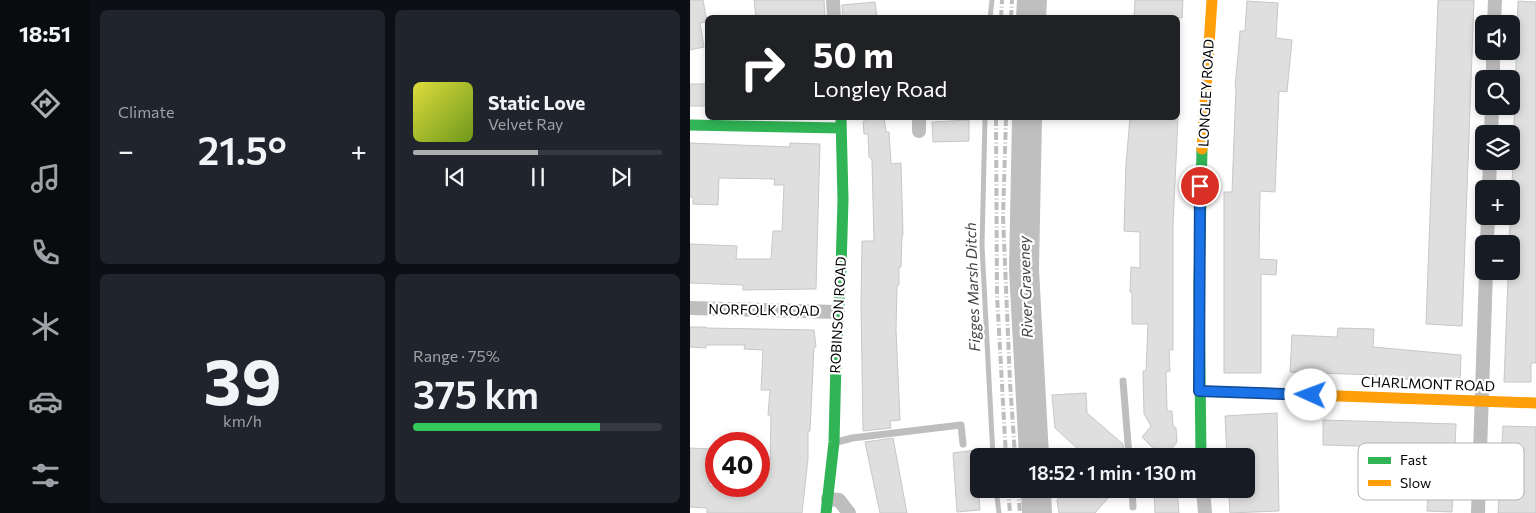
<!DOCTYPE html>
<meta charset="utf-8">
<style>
body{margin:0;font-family:Commissioner,sans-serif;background:#20242c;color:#f1f3f6;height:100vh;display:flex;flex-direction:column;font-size:19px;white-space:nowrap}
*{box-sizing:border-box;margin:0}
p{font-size:16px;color:#9ea1a6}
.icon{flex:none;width:28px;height:28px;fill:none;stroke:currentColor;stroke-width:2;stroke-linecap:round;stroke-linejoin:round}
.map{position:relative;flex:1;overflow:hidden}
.side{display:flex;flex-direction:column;gap:10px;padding:10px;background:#0d0f14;width:600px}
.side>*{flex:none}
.top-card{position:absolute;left:15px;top:15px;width:475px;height:105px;border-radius:8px;box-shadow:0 2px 8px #0003;background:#202124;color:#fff;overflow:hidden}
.tools{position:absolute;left:785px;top:15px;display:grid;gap:10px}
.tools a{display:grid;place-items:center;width:45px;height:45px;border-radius:8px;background:#171b24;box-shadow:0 2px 8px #0003;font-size:25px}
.speed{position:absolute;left:15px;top:432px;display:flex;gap:10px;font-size:25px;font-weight:700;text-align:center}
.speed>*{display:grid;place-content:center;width:65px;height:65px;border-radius:50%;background:#171b24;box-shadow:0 2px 8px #0003;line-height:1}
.speed .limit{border:8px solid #d22;background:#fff;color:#111}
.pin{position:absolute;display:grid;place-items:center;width:42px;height:42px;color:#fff;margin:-21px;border:2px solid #fff;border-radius:50%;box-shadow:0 1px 5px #0007}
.me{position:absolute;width:55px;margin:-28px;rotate:272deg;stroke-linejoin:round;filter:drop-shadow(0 0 4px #0008)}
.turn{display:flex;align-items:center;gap:18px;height:105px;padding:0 25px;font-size:22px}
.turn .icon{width:65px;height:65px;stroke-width:2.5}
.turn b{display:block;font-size:35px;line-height:42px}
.big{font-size:38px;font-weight:600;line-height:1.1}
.side .widget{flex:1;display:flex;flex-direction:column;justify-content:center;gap:8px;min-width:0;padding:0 18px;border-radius:8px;background:#20242c}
.side .dial{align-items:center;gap:0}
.dial b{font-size:65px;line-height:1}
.song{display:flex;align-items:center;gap:15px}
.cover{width:60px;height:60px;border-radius:8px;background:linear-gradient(135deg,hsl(60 70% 55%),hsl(80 70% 35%))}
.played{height:5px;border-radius:2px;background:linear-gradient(90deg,#adaeaf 50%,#363941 50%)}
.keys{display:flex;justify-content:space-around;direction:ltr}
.heat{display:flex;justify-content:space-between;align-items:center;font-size:28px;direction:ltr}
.charge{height:8px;border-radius:4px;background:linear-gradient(90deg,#34c759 75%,#363941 0)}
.side .tiles{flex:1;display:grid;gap:10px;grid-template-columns:repeat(2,1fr)}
.trip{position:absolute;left:280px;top:448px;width:285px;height:50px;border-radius:8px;background:#171b24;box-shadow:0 2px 8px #0003;font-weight:600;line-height:50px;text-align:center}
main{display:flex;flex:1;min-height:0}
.dock{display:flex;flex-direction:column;width:90px;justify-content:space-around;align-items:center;background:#090b0e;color:#9ea1a6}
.dock .icon{width:35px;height:35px}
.dock .selected{color:#adaeaf}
.dock b{font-size:22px;color:#f1f3f6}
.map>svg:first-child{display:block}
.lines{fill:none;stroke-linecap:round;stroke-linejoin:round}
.stream{stroke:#bfbfbf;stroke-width:5}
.river{stroke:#bfbfbf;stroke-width:30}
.building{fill:#dfdfdf;stroke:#c7c7c7}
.lane{stroke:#bebebe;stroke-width:7}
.street{stroke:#bebebe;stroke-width:14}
.fast{stroke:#30b455;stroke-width:11}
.slow{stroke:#ff9f0a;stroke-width:11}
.rail{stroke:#bebebe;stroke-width:4;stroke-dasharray:8 2.5 1 2.5;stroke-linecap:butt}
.route-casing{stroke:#114b97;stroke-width:12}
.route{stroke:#1a73e8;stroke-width:9}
.labels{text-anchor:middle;stroke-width:4.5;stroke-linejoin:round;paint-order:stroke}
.street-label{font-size:14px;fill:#000;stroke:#fff}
.water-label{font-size:15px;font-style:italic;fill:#444;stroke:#fff}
.key{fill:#fff;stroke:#b2b2b2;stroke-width:1}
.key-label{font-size:14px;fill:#000}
</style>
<main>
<nav class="dock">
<b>18:51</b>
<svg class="icon selected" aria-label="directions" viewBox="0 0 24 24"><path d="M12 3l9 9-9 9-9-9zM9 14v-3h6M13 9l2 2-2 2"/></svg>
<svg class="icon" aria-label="music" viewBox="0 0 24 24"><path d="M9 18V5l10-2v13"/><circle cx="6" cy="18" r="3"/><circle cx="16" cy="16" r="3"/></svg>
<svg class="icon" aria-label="phone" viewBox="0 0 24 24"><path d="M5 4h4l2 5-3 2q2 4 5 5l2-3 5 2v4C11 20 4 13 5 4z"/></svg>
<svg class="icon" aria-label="climate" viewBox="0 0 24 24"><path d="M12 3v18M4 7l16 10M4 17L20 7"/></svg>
<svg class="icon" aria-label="car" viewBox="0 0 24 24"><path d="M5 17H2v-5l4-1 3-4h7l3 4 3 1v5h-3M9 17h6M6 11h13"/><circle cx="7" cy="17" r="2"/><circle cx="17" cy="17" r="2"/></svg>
<svg class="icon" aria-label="filters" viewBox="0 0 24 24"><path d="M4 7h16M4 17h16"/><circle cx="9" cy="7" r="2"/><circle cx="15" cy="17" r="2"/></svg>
</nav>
<section class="side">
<div class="tiles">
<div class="widget"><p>Climate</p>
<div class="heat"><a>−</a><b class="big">21.5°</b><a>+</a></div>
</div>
<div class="widget">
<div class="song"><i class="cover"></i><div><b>Static Love</b><p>Velvet Ray</p></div></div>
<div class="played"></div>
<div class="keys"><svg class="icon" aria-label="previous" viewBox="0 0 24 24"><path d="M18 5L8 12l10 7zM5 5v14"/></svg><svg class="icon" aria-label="pause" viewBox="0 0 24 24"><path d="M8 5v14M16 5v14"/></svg><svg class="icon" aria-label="next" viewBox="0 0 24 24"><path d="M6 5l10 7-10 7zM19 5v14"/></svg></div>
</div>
<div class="widget dial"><b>39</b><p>km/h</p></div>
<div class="widget"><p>Range · 75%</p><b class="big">375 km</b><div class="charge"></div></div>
</div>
</section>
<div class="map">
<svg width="846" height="513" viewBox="0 0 846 513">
<rect width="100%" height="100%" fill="#fff"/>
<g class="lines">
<path class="stream" d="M300,18l2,-18
M295,118l-3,128 11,210
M306,489l3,24"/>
<path class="river" d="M341,18l1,-18
M337,118l-3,151 10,187
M346,489l1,24"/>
</g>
<path class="building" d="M0,0h13l4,22 -7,1 4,24 -14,3z
M64,0h70l1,18h-69z
M445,0h48l-1,18h-48z
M748,0h36l-12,326 -36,-2z
M557,1l31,2 -2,35 16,2 -5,52 -8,-1 -4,101 -15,-1 -1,68 18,1 -1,15 -15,-1v99h-37v-181h8l4,-105h-1l3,-31 2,-25h5z
M828,1l18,1v361h-5v19h-27l4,-103h3v-35h-2v-8l2,-20z
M185,2l2,16h-34l-1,-13z
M0,84h18v22h-18z
M176,118h18l2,14h3l2,32 10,-1 2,72h-1l-1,32h-2v18h-2l-1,45 4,90 -10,1 1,7 -28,3 -2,-127 1,-63h12l-2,-81 -3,-3 -1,-23h-4l-1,-13h3z
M440,118h48l-5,107v125h-4l1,21 -4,1 1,39h5l1,15 3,2 1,14 -11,14h-9v-4l-15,-15 9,-11 -7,-12 -1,-43h3l2,-47h-16v-32h-2l1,-25 9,1v-36l-16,-1 2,-67z
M279,120v21l-36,1 -1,-20z
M0,143l100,4v-4l30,1 -4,145 -73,1v-5l-53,-2v-39l47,2 -1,13h35l2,-28h9l2,-46h-10l1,-6 -56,-1 -1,27 -25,-1v-7h-3z
M0,327h16v1l108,2 2,17h-2l-4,84h-2v28l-6,54h-95v-5l-17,-1v-59l21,1 -2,37h50l3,-24 8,1 1,-48h-3l2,-25h-9l2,-40 -19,-1 1,-4h-39v3l-16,-1z
M648,328l36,1 -1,18 88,8 -1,26 -84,-3v-3l-86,-3 2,-37 45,2z
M396,393l1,20 36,31 1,12h-51l6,-6 -24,-22 -3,-33z
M587,413l2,98 -49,2 -1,-16 17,-1v-40h-19l-2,-40z
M633,420l133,4 -4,88 -25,-1 3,-63 -107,-3z
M813,426l33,1v86h-38z
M203,438l6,32 8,43h-27l-15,-71z
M286,450l4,60 -23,2 -4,-59z
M378,489h48l-21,24h-36l-2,-13z
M464,489h23l2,24h-24z"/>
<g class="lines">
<path class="lane" d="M433,381l6,75
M147,442l15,-4 109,-13 2,19
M442,489l1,18"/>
<path class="street" d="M143,0l1,18
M804,24l1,-24
M803,79v-28
M229,118v13
M801,134l1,-28
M799,189l1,-28
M797,244l1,-28
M0,308l148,4
M513,489l2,24
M138,499l11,1 10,13
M788,513l8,-242"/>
<path class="fast" d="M0,125l151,3
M511,456l-2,-171 3,-136
M136,513l8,-71 2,-81 5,-92 2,-69 -2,-82"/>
<path class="slow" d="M512,149l10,-149
M509,391l337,12"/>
<path class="rail" d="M311,18l1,-18
M321,18l1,-18
M306,118l1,177 9,161
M316,118l-3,99 7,165 5,74
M318,489l2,24
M328,489l2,24"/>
</g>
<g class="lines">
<g class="route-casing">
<path id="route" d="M510,186l-1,205 112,4"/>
</g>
<use href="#route" class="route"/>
</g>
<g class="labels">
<g class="street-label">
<text transform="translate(516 93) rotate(-87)" y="5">LONGLEY ROAD</text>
<text transform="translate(74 310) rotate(1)" y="5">NORFOLK ROAD</text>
<text transform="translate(148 315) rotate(-87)" y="5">ROBINSON ROAD</text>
<text transform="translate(738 384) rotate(2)" y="5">CHARLMONT ROAD</text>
</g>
<g class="water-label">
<text transform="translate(283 287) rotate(-92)" y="5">Figges Marsh Ditch</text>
<text transform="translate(336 287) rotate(-92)" y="5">River Graveney</text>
</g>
</g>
<rect x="668" y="443" width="166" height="57" rx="8" class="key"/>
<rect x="678" y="457" width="23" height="7" fill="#30b455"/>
<rect x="678" y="480" width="23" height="6" fill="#ff9f0a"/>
<g class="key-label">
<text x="710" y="465">Fast</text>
<text x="710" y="488">Slow</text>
</g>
</svg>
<div class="tools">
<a><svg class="icon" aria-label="sound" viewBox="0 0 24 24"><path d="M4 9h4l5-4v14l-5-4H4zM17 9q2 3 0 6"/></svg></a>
<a><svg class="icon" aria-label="search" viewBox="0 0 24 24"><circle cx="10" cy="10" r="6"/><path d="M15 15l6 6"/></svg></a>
<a><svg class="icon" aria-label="layers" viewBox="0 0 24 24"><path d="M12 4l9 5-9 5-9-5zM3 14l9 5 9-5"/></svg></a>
<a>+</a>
<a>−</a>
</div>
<div class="speed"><div class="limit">40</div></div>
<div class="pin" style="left:510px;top:186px;background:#d93025"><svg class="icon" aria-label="arrive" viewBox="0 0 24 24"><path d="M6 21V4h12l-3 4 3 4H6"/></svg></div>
<svg class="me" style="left:621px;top:395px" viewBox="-20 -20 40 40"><circle r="19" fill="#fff"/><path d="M0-13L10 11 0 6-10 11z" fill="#1a73e8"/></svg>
<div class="trip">18:52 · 1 min · 130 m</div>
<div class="top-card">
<div class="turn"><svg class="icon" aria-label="right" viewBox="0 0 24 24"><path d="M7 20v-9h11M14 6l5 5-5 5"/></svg><div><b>50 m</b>Longley Road</div></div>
</div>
</div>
</main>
